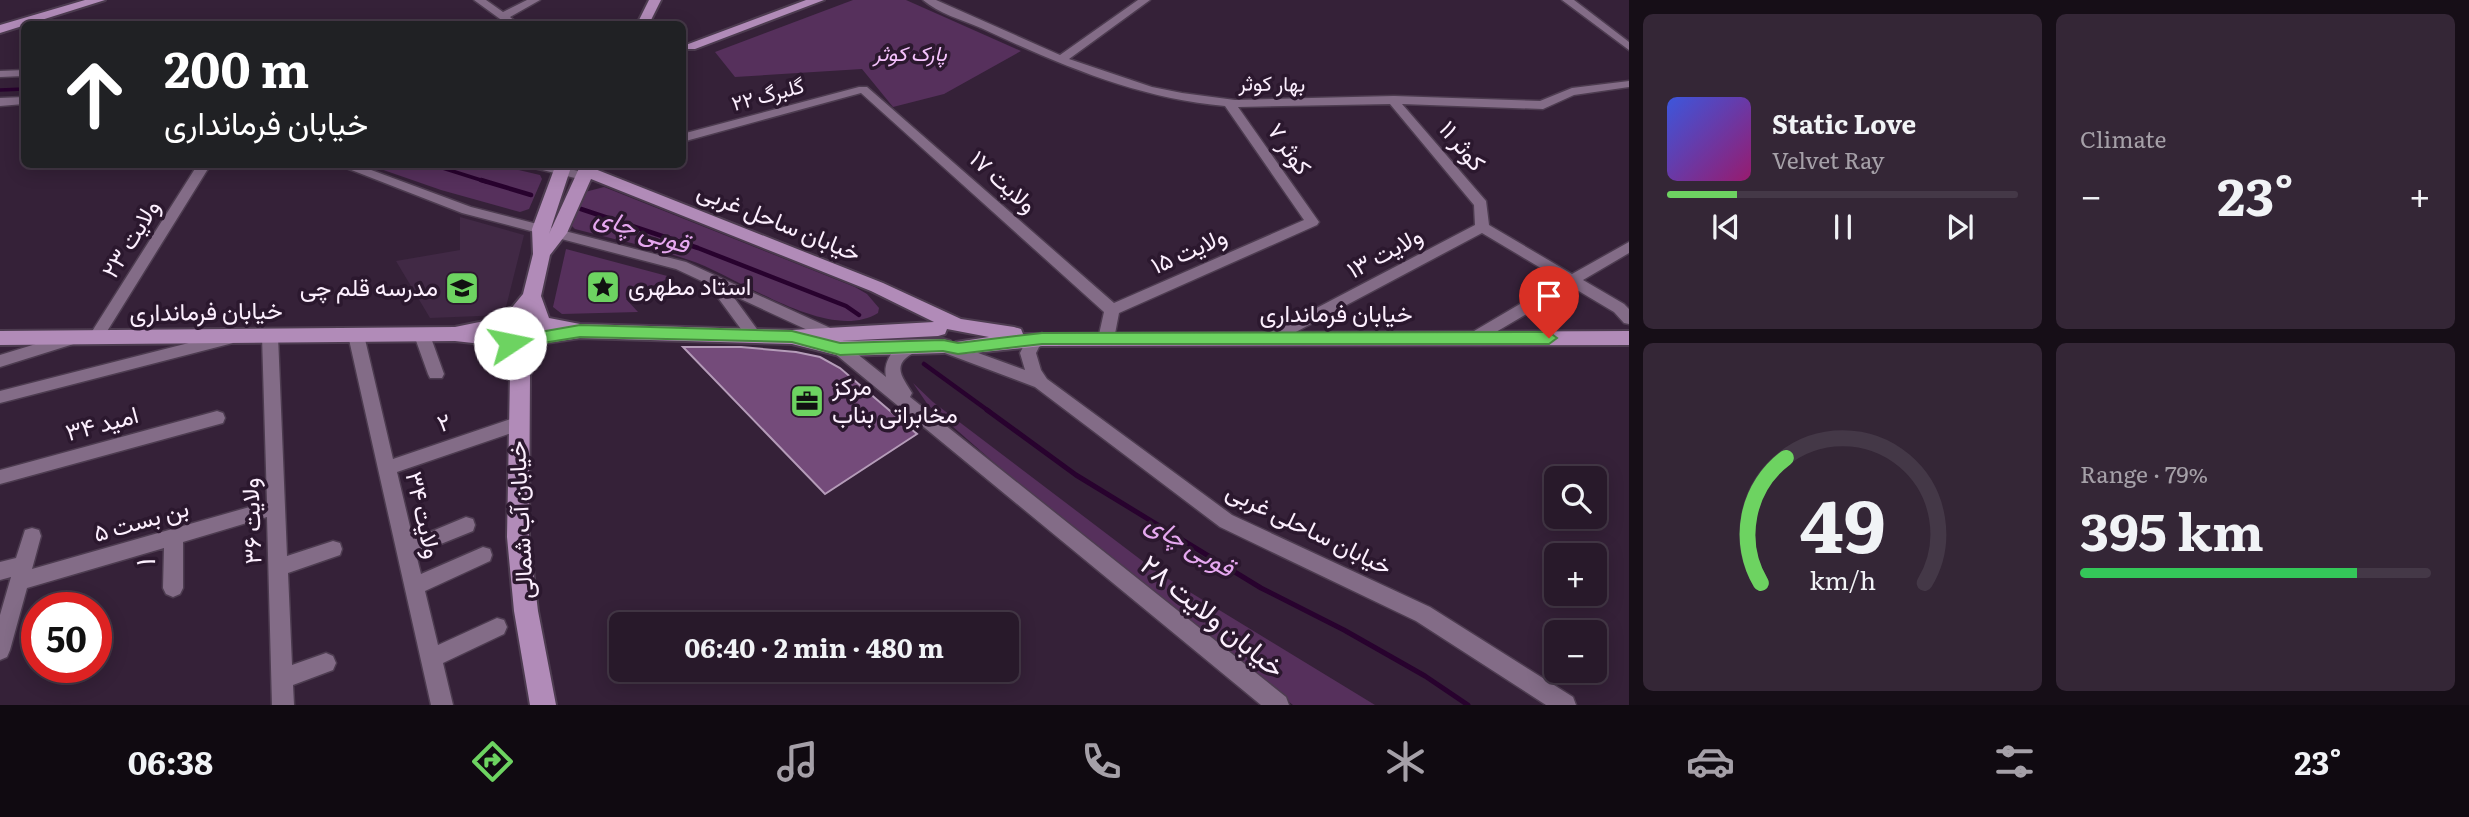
<!DOCTYPE html>
<meta charset="utf-8">
<style>
body{margin:0;font-family:Literata,Vazirmatn,serif;background:#342636;color:#f1f3f6;height:100vh;display:flex;flex-direction:column;font-size:26px;white-space:nowrap}
*{box-sizing:border-box;margin:0}
p{font-size:23px;color:#a5a0a8}
.icon{flex:none;width:38px;height:38px;fill:none;stroke:currentColor;stroke-width:2;stroke-linecap:round;stroke-linejoin:round}
.map{position:relative;flex:1;overflow:hidden}
.drawer{display:flex;flex-direction:column;gap:14px;padding:14px;background:#160e17;width:840px}
.drawer>*{flex:none}
.banner{position:absolute;left:21px;top:21px;width:665px;height:147px;border-radius:10px;box-shadow:0 4px 18px #0003,0 0 0 2px #443847;background:#202124;color:#fff;overflow:hidden}
.controls{position:absolute;left:1544px;top:466px;display:grid;gap:14px}
.controls a{display:grid;place-items:center;width:63px;height:63px;border-radius:10px;background:#28192a;box-shadow:0 4px 18px #0003,0 0 0 2px #443847;font-size:35px}
.speed{position:absolute;left:21px;top:592px;display:flex;gap:14px;font-size:35px;font-weight:700;text-align:center}
.speed>*{display:grid;place-content:center;width:91px;height:91px;border-radius:50%;background:#28192a;box-shadow:0 4px 18px #0003,0 0 0 2px #443847;line-height:1}
.speed .limit{border:10px solid #d22;background:#fff;color:#111}
.pin{position:absolute;display:grid;place-items:center;width:60px;height:60px;color:#fff;margin:-72px -30px;border-radius:50% 50% 50% 0;rotate:-45deg;box-shadow:0 0 7px #0007}
.pin .icon{rotate:45deg}
.me{position:absolute;width:77px;margin:-38px;rotate:79deg;stroke-linejoin:round;filter:drop-shadow(0 0 5px #0008)}
.turn{display:flex;align-items:center;gap:24px;height:147px;padding:0 28px;font-size:32px}
.turn .icon{width:91px;height:91px;stroke-width:2.5}
.turn b{display:block;font-size:49px;line-height:60px}
.big{font-size:52px;font-weight:700;line-height:1.1}
.drawer .tile{flex:1;display:flex;flex-direction:column;justify-content:center;gap:10px;min-width:0;padding:0 24px;border-radius:10px;background:#342636}
.drawer .dial{align-items:center;gap:0}
.dial svg{height:182px;overflow:visible;fill:none;stroke:#443847;stroke-width:7;stroke-linecap:round;text-anchor:middle}
.dial text{fill:#f1f3f6;stroke:none}
.song{display:flex;align-items:center;gap:21px}
.cover{width:84px;height:84px;border-radius:10px;background:linear-gradient(135deg,hsl(230 70% 55%),hsl(320 70% 35%))}
.played{height:7px;border-radius:4px;background:linear-gradient(90deg,#6dd361 20%,#443847 20%)}
.keys{display:flex;justify-content:space-around;direction:ltr}
.heat{display:flex;justify-content:space-between;align-items:center;font-size:38px;direction:ltr}
.charge{height:10px;border-radius:5px;background:linear-gradient(90deg,#34c759 79%,#443847 0)}
.drawer .tiles{flex:1;display:grid;gap:14px;grid-template-columns:repeat(2,1fr)}
.trip{position:absolute;left:609px;top:612px;width:410px;height:70px;border-radius:10px;background:#28192a;box-shadow:0 4px 18px #0003,0 0 0 2px #443847;font-weight:700;line-height:70px;text-align:center}
.menu{display:flex;height:112px;justify-content:space-around;align-items:center;background:#100a11;color:#a5a0a8}
.menu .icon{width:49px;height:49px}
.menu .active{color:#6dd361}
.menu b{font-size:32px;color:#f1f3f6}
main{display:flex;flex:1;min-height:0}
.map>svg:first-child{display:block}
.built{fill:#412945}
.green{fill:#56305c}
.lines{fill:none;stroke-linecap:round;stroke-linejoin:round}
.stream-far2{stroke:#28022e;stroke-width:3.5}
.stream-far1{stroke:#28022e;stroke-width:4.5}
.stream{stroke:#28022e;stroke-width:5}
.building{fill:#744b7a;stroke:#b59cb9;stroke-width:2}
.minor-casing{stroke:#4d3c50;stroke-width:3}
.major-casing{stroke:#4d3c50;stroke-width:4}
.minor{fill:#836c87;fill-rule:evenodd}
.major{fill:#b18bb8;fill-rule:evenodd}
.route{fill:#6dd361;stroke:#47893f;stroke-width:2}
.labels{text-anchor:middle;stroke-width:7;stroke-linejoin:round;paint-order:stroke}
.far-park-label{font-size:21px;font-style:italic;fill:#f6c3fe;stroke:#2b182e}
.far-street-label{font-size:21px;fill:#fceffe;stroke:#2b182e}
.street-label{font-size:24px;fill:#fceffe;stroke:#2b182e}
.poi-label{font-size:24px;fill:#fceffe;stroke:#2b182e;text-anchor:start}
.water-label{font-size:26px;font-style:italic;fill:#e6a8f0;stroke:#2b182e}
.near-street-label{font-size:28px;fill:#fceffe;stroke:#2b182e}
</style>
<main>
<div class="map">
<svg width="1629" height="705" viewBox="0 0 1629 705">
<rect width="100%" height="100%" fill="#352138"/>
<path class="built" d="M460,217l64,18 -20,80 -74,3 -34,-57 64,-11z"/>
<path class="green" d="M853,0h53l115,51 -77,43 -51,13 -31,-38 -127,8 -20,-25z
M369,165h129l42,10 2,4 -13,30 -9,3 -79,-22z
M604,187l251,100 12,7 12,14 -1,5c-50,31 -140,-37 -189,-53 -37,-13 -76,-21 -114,-31l-5,-5 15,-32z
M566,249l105,28 -45,22 12,13 -76,2 -9,-7z
M913,383l20,19 224,170 218,133h-82l-256,-205 -109,-95z"/>
<g class="lines">
<path class="stream-far2" d="M0,90l24,-1
M430,164l57,18"/>
<path class="stream-far1" d="M481,180l50,15
M581,209l117,39 148,58 13,9
M924,364l66,48"/>
<path class="stream" d="M987,410l89,65 185,113 83,42 81,46 43,29"/>
</g>
<path class="building" d="M683,347h58l55,5 24,5 20,11 77,66 -92,60z"/>
<g class="lines">
<g class="minor-casing">
<path id="minor" d="M474,0h12l17,12 24,-12h13l-30,17 8,7h-11z
M923,0h13l124,55 78,-55h12l-81,59 83,28 30,6 53,7 159,-4 146,5 32,-13 57,-7v6l-55,8 -31,14 -141,-5 84,97 3,24 83,49 57,-32v11l-46,27 41,24 5,5v15l-5,-1 -10,-11 -42,-25 -93,55h-10l-3,-4 3,-4 92,-54 -79,-47 -205,109h-10l-3,-4 3,-4 208,-109 -1,-20 -84,-101 -152,3 81,115 -2,3 -198,88 -5,26 -8,6 -8,-6 6,-27 -243,-219 -179,49v-8l177,-47h8l247,216 190,-83 -79,-114c-86,-7 -167,-42 -244,-78 -19,-8 -43,-15 -58,-28z
M1562,0h12l55,42v8z
M24,70v6l-24,1v-6z
M0,98l24,-1v7l-24,2z
M198,164h13l-110,177h-10l-3,-4 3,-4z
M336,164h19l116,43 215,55 151,69 9,14 40,32c-4,-17 12,-39 32,-34l2,4c-4,6 -8,6 -14,11 -13,11 0,24 6,35l-2,4 376,300 3,8h-28l-427,-352 -7,-14 -95,-44 30,41 -8,6 -5,-2 -41,-56 -32,-15 -214,-56z
M518,164h28l42,9 1,3 -6,4z
M356,329l8,6 29,124 124,-42 6,2 2,5 -2,5 -126,43 16,67 53,-22 7,2 2,6 -2,6 -57,23 5,20 62,-27 7,2 2,6 -2,6 -65,30 13,54 59,-27 7,2 3,7 -3,7 -61,29 10,42h-22l-83,-370z
M422,329l8,6 14,39 -2,4h-12l-2,-4 -14,-39z
M270,330l8,6 9,220 46,-15 7,2 2,6 -2,6 -52,18 4,92 34,-12 7,3 3,7 -3,7 -40,15 1,20h-22l-5,-188 -84,25v46l-3,6 -7,3 -7,-3 -3,-6 1,-40 -137,40 -17,62 -3,7 -7,3v-45l11,-38 -11,3v-18l16,-4 9,-28 7,-2 7,2 2,6 -9,33 235,-67 -5,-166z
M75,332l5,2 3,4 -3,4 -80,25v-12z
M228,333l8,6 -3,4 -233,60v-12z
M1042,333l8,6 -11,8 -3,6 5,17 6,9 185,136 198,92 143,90 3,8h-30l-130,-84 -196,-94 -185,-140 -93,-35 -2,-4 8,-6 77,28 -5,-17 7,-14z
M217,411l6,2 2,5 -2,5 -223,61v-14z"/>
</g>
<g class="major-casing">
<path id="major" d="M85,0h20l-105,33v-8z
M649,0h12l-12,24h-12z
M806,0h18l-129,49h-10l-2,-3z
M556,164h16l-23,70 32,-70h16l-2,5 288,114 78,36 53,8 7,2 2,5 606,-3v14l-587,1 -79,8 -7,-2 -3,-5 3,-5 33,-5 -42,-8 -2,5 -7,2 -100,5 105,-2 7,2 3,5 -3,5 -7,2 -103,3 -48,-12 -212,-6 -34,5 -16,32 -1,162 9,74 18,94h-26l-16,-94 -7,-74 3,-162 -10,-29 -45,-5 -455,4v-14l455,-4 49,-10 19,-23 10,-40 -1,-25zM591,179l280,112 63,31 -142,8 -212,-6 -31,-6 -8,-22 9,-41 17,-22zM529,312l6,16 7,2 -9,2 -11,22 -8,-19 -15,-3 18,-4z"/>
</g>
<use href="#minor" class="minor"/>
<use href="#major" class="major"/>
</g>
<path class="route" d="M580,325l212,6 48,12 103,-3 15,3 84,-10 507,-1 8,6 -8,6h-507l-84,10 -15,-3 -103,4 -48,-13 -212,-5 -37,6 -18,7 -20,-3 -3,-4 8,-6 14,2 16,-7z"/>
<defs>
<g id="sight-square" transform="scale(1.75)"><rect x="-9" y="-9" width="18" height="18" rx="4" fill="#6dd361" stroke="#2b182e"/><path d="M0-6L1.8-2.2L6-1.7L2.9 1.2L3.7 5.4L0 3.3L-3.7 5.4L-2.9 1.2L-6-1.7L-1.8-2.2Z" fill="#111"/></g>
<g id="school-square" transform="scale(1.75)"><rect x="-9" y="-9" width="18" height="18" rx="4" fill="#6dd361" stroke="#2b182e"/><path d="M0-5L7-2L0 1L-7-2ZM-4 1L0 2.5L4 1V4Q0 6-4 4Z" fill="#111"/></g>
<g id="office-square" transform="scale(1.75)"><rect x="-9" y="-9" width="18" height="18" rx="4" fill="#6dd361" stroke="#2b182e"/><path d="M-6-3h4V-5.5h4V-3h4V5H-6ZM-1-4.5V-3h2v-1.5ZM-6 0V1H6V0Z" fill="#111"/></g>
</defs>
<g fill-rule="evenodd">
<use href="#sight-square" x="603" y="287"/>
<use href="#school-square" x="462" y="288"/>
<use href="#office-square" x="807" y="401"/>
</g>
<g class="labels">
<g class="far-park-label">
<text x="910" y="61">پارک کوثر</text>
</g>
<g class="far-street-label">
<text transform="translate(1272 84) rotate(1)" y="7">بهار کوثر</text>
<text transform="translate(768 95) rotate(-15)" y="7">گلبرگ ۲۲</text>
</g>
<g class="street-label">
<text transform="translate(1462 146) rotate(50)" y="8">کوثر ۱۱</text>
<text transform="translate(1289 149) rotate(55)" y="8">کوثر ۷</text>
<text transform="translate(1003 182) rotate(42)" y="8">ولایت ۱۷</text>
<text transform="translate(779 222) rotate(22)" y="8">خیابان ساحل غربی</text>
<text transform="translate(131 239) rotate(-58)" y="8">ولایت ۲۳</text>
<text transform="translate(1189 251) rotate(-24)" y="8">ولایت ۱۵</text>
<text transform="translate(1385 253) rotate(-28)" y="8">ولایت ۱۳</text>
<text transform="translate(206 312) rotate(-1)" y="8">خیابان فرمانداری</text>
<text x="1336" y="322">خیابان فرمانداری</text>
<text transform="translate(444 423) rotate(-19)" y="8">۲</text>
<text transform="translate(102 424) rotate(-15)" y="8">امید ۳۴</text>
<text transform="translate(423 515) rotate(77)" y="8">ولایت ۳۴</text>
<text transform="translate(521 520) rotate(-93)" y="8">خیابان آب شمالی</text>
<text transform="translate(141 521) rotate(-16)" y="8">بن بست ۵</text>
<text transform="translate(252 521) rotate(-92)" y="8">ولایت ۳۶</text>
<text transform="translate(1309 529) rotate(26)" y="8">خیابان ساحلی غربی</text>
</g>
<g class="poi-label">
<text x="628" y="295">استاد مطهری</text>
<text x="438" y="296" text-anchor="end">مدرسه قلم چی</text>
<text x="832" y="395">مرکز<tspan x="832" dy="28">مخابراتی بناب</tspan></text>
</g>
<g class="water-label">
<text transform="translate(642 230) rotate(18)" y="9">قوبی چای</text>
<text transform="translate(1190 545) rotate(31)" y="9">قوبی چای</text>
</g>
<g class="near-street-label">
<text transform="translate(145 562) rotate(-89)" y="10">۱</text>
<text transform="translate(1213 616) rotate(39)" y="10">خیابان ولایت ۲۸</text>
</g>
</g>
</svg>
<div class="controls">
<a><svg class="icon" aria-label="search" viewBox="0 0 24 24"><circle cx="10" cy="10" r="6"/><path d="M15 15l6 6"/></svg></a>
<a>+</a>
<a>−</a>
</div>
<div class="speed"><div class="limit">50</div></div>
<div class="pin" style="left:1549px;top:338px;background:#d93025"><svg class="icon" aria-label="arrive" viewBox="0 0 24 24"><path d="M6 21V4h12l-3 4 3 4H6"/></svg></div>
<svg class="me" style="left:510px;top:343px" viewBox="-20 -20 40 40"><circle r="19" fill="#fff"/><path d="M0-13L10 11 0 6-10 11z" fill="#6dd361"/></svg>
<div class="trip">06:40 · 2 min · 480 m</div>
<div class="banner">
<div class="turn"><svg class="icon" aria-label="ahead" viewBox="0 0 24 24"><path d="M12 20V5M6 11l6-6 6 6"/></svg><div><b>200 m</b>خیابان فرمانداری</div></div>
</div>
</div>
<section class="drawer">
<div class="tiles">
<div class="tile">
<div class="song"><i class="cover"></i><div><b>Static Love</b><p>Velvet Ray</p></div></div>
<div class="played"></div>
<div class="keys"><svg class="icon" aria-label="previous" viewBox="0 0 24 24"><path d="M18 5L8 12l10 7zM5 5v14"/></svg><svg class="icon" aria-label="pause" viewBox="0 0 24 24"><path d="M8 5v14M16 5v14"/></svg><svg class="icon" aria-label="next" viewBox="0 0 24 24"><path d="M6 5l10 7-10 7zM19 5v14"/></svg></div>
</div>
<div class="tile"><p>Climate</p>
<div class="heat"><a>−</a><b class="big">23°</b><a>+</a></div>
</div>
<div class="tile dial"><svg viewBox="0 0 100 80">
<path d="M14 69A42 42 0 1 1 86 69"/>
<path d="M14 69A42 42 0 0 1 25 14" stroke="#6dd361"/>
<text x="50" y="56" font-size="32" font-weight="700">49</text>
<text x="50" y="72" font-size="11">km/h</text>
</svg></div>
<div class="tile"><p>Range · 79%</p><b class="big">395 km</b><div class="charge"></div></div>
</div>
</section>
</main>
<nav class="menu">
<b>06:38</b>
<svg class="icon active" aria-label="directions" viewBox="0 0 24 24"><path d="M12 3l9 9-9 9-9-9zM9 14v-3h6M13 9l2 2-2 2"/></svg>
<svg class="icon" aria-label="music" viewBox="0 0 24 24"><path d="M9 18V5l10-2v13"/><circle cx="6" cy="18" r="3"/><circle cx="16" cy="16" r="3"/></svg>
<svg class="icon" aria-label="phone" viewBox="0 0 24 24"><path d="M5 4h4l2 5-3 2q2 4 5 5l2-3 5 2v4C11 20 4 13 5 4z"/></svg>
<svg class="icon" aria-label="climate" viewBox="0 0 24 24"><path d="M12 3v18M4 7l16 10M4 17L20 7"/></svg>
<svg class="icon" aria-label="car" viewBox="0 0 24 24"><path d="M5 17H2v-5l4-1 3-4h7l3 4 3 1v5h-3M9 17h6M6 11h13"/><circle cx="7" cy="17" r="2"/><circle cx="17" cy="17" r="2"/></svg>
<svg class="icon" aria-label="filters" viewBox="0 0 24 24"><path d="M4 7h16M4 17h16"/><circle cx="9" cy="7" r="2"/><circle cx="15" cy="17" r="2"/></svg>
<b>23°</b>
</nav>
